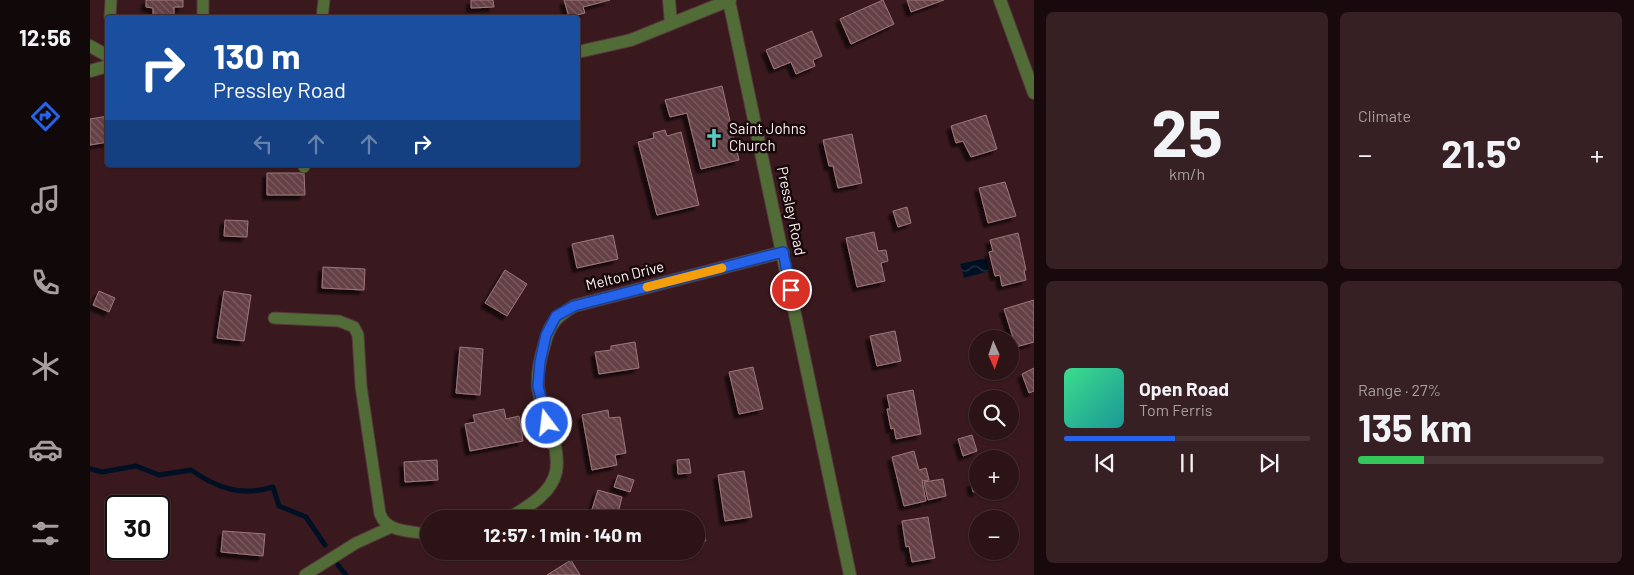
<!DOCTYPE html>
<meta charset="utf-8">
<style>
body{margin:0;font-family:Barlow,sans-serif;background:#372023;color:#f1f3f6;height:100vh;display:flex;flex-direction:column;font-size:19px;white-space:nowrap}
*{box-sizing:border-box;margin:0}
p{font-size:16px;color:#a69ea1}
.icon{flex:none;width:28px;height:28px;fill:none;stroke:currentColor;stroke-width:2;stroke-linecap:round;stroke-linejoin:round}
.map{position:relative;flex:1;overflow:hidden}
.details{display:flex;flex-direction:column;gap:12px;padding:12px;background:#180a0c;width:600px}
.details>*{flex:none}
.hud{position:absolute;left:15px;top:15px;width:475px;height:152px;border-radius:5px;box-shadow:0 1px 4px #0004,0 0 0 1px #473235;background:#1a4fa0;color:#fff;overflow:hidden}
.needle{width:32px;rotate:177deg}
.tools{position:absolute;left:879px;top:330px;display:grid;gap:10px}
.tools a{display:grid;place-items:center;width:50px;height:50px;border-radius:50%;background:#2b1316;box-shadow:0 1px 4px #0004,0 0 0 1px #473235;font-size:25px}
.speed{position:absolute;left:15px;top:495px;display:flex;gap:10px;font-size:25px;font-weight:700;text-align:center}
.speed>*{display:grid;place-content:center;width:65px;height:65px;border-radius:50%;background:#2b1316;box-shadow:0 1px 4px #0004,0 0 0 1px #473235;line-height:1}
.speed .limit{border:2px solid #111;border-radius:8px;background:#fff;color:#111}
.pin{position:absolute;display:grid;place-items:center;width:42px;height:42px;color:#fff;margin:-21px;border:2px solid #fff;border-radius:50%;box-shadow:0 1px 5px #0007}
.me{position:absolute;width:55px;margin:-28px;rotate:345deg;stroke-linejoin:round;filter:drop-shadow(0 0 4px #0008)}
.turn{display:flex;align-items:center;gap:18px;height:105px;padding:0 25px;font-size:22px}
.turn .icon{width:65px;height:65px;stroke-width:2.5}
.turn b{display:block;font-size:35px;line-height:42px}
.lanes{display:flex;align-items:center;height:48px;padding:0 25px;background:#0003;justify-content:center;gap:25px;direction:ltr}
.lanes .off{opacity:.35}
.big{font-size:38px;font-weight:700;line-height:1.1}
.details .widget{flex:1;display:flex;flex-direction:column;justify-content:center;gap:8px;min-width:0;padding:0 18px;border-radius:8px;background:#372023}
.details .dial{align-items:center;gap:0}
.dial b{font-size:65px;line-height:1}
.song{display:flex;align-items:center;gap:15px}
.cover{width:60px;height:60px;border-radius:8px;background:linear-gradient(135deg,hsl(150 70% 55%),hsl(180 70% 35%))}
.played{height:5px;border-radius:2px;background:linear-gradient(90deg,#2563eb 45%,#473235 45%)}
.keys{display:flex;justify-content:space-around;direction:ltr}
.heat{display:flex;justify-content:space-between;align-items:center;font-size:28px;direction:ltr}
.charge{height:8px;border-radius:4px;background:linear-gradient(90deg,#34c759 27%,#473235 0)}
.details .tiles{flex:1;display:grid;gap:12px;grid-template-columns:repeat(2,1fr)}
.trip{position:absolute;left:330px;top:510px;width:285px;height:50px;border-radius:25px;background:#2b1316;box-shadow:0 1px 4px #0004,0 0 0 1px #473235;font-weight:700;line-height:50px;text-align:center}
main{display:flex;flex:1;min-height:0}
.dock{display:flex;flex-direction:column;width:90px;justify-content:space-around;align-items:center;background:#110809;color:#a69ea1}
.dock .icon{width:35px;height:35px}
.dock .on{color:#2563eb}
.dock b{font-size:22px;color:#f1f3f6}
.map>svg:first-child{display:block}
.water{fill:url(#water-waves)}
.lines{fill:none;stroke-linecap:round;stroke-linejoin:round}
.stream{stroke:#001024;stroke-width:5}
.building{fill:url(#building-back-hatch);stroke:#9f767b;filter:url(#shadow)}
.lane-casing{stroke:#55373c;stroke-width:13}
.street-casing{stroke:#55373c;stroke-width:14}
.lane{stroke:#526c38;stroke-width:11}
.street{stroke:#526c38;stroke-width:12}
.route-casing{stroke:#184099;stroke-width:12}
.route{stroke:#2563eb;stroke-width:9}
.slow{stroke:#f59e0b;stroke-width:9}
.labels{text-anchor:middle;stroke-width:5;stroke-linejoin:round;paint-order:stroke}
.poi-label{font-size:15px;fill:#fef0f1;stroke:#17090b;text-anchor:start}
.street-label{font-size:15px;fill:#fef0f1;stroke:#17090b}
</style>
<main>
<nav class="dock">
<b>12:56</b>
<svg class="icon on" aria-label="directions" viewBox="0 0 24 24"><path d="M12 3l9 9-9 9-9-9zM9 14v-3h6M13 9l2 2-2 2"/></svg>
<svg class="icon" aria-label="music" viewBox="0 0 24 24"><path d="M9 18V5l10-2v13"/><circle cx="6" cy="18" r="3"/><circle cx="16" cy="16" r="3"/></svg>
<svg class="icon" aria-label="phone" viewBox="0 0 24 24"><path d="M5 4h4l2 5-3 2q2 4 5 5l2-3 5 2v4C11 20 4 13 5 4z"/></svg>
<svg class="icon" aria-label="climate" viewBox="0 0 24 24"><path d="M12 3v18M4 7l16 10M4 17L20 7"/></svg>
<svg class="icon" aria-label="car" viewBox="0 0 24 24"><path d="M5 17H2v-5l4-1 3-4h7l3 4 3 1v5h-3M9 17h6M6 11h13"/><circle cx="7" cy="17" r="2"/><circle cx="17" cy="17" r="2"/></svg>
<svg class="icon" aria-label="filters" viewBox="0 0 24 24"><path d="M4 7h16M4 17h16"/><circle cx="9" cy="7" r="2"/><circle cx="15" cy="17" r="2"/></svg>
</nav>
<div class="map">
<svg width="944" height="575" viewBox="0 0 944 575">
<defs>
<pattern id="water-waves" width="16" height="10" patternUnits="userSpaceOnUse" patternTransform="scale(1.25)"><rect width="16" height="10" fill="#001024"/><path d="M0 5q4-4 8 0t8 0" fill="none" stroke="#263344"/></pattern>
<pattern id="building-back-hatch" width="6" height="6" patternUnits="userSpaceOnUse" patternTransform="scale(1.25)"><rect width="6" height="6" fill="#644045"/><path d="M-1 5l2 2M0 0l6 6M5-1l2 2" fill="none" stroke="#7b5c60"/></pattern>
<filter id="shadow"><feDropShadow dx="-4.5" dy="4.5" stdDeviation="1" flood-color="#0009"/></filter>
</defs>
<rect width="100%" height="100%" fill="#39191e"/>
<path class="water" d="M896,258l3,13 -25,7 -4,-14z"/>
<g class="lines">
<path class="stream" d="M0,469l12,3 34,-6 23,9 32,-5c26,18 50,27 82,17l6,19 27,11 19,28
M248,565l8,10"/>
</g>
<path class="building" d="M56,0h37v7h-9v9h-21v-8l-7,-1z
M381,0h22l1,7 -23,1z
M474,0h46l-27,7 2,6 -16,4z
M793,0l11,24 -43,20 -11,-25z
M817,0h37l-33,12z
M722,31l10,25 -9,4 2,6 -19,8 -5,-12 -17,7 -8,-19z
M632,86l17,74 -38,9 -14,-56 -17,4 -5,-17z
M896,115l11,34 -26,8 -8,-16 -7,2 -5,-17z
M18,116v26l-18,3v-26z
M575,130l2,6 14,-4 18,73 -42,10 -19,-73 16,-4 -1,-5z
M762,134l10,49 -24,5 -5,-22h-4l-6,-26z
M177,173h37l1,22h-38z
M915,182l11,34 -28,7 -9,-35z
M817,207l4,16 -13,4 -5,-16z
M135,220l23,1 -1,16 -23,-1z
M784,232l4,19 8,-1 2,11 -7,2 4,18 -28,6 -11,-49z
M928,233l8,37h-2l2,10 -24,6 -2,-11 -5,1 -6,-24 4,-1 -3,-11z
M523,235l5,24 -41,9 -5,-24z
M233,267l42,2 -1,21 -42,-2z
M415,270l22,14 -20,32 -22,-13z
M9,291l16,7 -6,14 -16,-7z
M134,291l27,4 -7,46 -27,-3z
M944,300v42l-18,5 -12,-38z
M805,331l6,30 -24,5 -7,-30z
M545,342l4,26 -40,6 -4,-22 16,-2v-4z
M370,347l23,2 -3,46 -24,-2z
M663,367l10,42 -24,5 -10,-42z
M944,368v23l-5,2 -7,-19z
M823,390l8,44 -25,5 -2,-11 -3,1 -4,-20h3l-3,-14z
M414,409l2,10 13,-3 4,25 -53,10 -5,-27 10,-2 -2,-7z
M518,410l1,8 11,-1 6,36 -11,2 2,10 -25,5 -10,-55z
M882,435l5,16 -14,5 -5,-17z
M824,451l5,19 7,-2 3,12 -7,1 4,20 -22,5 -12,-49z
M599,459l2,14 -13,1 -1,-14z
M347,460l1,20 -33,2 -1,-20z
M654,471l8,46 -27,4 -7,-46z
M528,475l16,5 -4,12 -16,-5z
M853,479l3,17 -18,4 -4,-18z
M888,481v10l-5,1 -2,-9z
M508,490l24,7 -4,16 6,1 -1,5h-34z
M838,517l7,41 -23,4 -3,-16 -3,1 -4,-26z
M610,520l6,21 -10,2v-22z
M133,531l42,3 -2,22 -42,-4z
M481,560l9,15h-33z"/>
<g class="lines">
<g class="lane-casing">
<path id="lane" d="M113,0v18
M20,18l1,-18
M232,18l2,-18
M214,167v-2
M184,318l65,3 15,6 4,8 3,51 19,128c7,19 31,17 49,20
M215,575l51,-32 33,-15"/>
</g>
<g class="street-casing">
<path id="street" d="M579,0l2,24
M910,0l34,93
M639,1l121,574
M0,46l18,10
M488,52l53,-12 99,-40
M0,71l18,-5
M418,519c17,-11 43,-24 48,-47 5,-28 -14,-57 -18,-85 -1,-13 2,-28 6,-41 5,-22 12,-29 30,-40l209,-54"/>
</g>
<use href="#lane" class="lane"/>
<use href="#street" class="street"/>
</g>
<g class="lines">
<g class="route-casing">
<path id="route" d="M457,423l-9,-37 2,-24 6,-27 10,-19 18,-10 209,-54 8,38"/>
</g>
<use href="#route" class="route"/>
<path class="slow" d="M557,287l75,-19"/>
</g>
<defs>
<g id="church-bare" transform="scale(1.5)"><path d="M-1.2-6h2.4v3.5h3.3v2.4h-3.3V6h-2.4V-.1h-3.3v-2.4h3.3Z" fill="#54cdc7" stroke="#17090b" stroke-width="2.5" paint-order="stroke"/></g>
</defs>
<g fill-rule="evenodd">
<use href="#church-bare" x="624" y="138"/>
</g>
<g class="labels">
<g class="poi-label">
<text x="639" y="134">Saint Johns<tspan x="639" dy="17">Church</tspan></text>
</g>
<g class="street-label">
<text transform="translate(701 211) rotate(78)" y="5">Pressley Road</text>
<text transform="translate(535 276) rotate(-14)" y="5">Melton Drive</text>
</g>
</g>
</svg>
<div class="tools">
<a><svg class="needle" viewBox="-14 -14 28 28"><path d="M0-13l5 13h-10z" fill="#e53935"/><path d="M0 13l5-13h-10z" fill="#a69ea1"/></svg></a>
<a><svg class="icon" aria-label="search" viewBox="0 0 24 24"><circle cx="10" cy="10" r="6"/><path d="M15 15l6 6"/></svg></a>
<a>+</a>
<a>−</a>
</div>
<div class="speed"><div class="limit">30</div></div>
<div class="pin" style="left:701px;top:290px;background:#d93025"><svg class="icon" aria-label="arrive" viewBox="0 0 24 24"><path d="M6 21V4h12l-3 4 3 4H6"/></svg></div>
<svg class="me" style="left:457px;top:423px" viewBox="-20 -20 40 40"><circle r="17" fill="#2563eb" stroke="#fff" stroke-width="3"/><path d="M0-11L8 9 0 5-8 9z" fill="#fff"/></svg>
<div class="trip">12:57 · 1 min · 140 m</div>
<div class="hud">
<div class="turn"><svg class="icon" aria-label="right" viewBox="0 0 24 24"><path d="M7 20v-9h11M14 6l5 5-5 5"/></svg><div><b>130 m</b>Pressley Road</div></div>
<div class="lanes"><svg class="icon off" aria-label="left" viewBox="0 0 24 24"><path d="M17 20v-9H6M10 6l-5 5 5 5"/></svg><svg class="icon off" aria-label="ahead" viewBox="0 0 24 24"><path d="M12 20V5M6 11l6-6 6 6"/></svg><svg class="icon off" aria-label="ahead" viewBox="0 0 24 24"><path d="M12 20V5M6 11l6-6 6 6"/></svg><svg class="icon" aria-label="right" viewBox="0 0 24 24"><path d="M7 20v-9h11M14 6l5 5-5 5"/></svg></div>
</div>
</div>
<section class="details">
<div class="tiles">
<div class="widget dial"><b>25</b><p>km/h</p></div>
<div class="widget"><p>Climate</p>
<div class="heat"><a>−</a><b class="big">21.5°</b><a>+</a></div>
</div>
<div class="widget">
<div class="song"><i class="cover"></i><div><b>Open Road</b><p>Tom Ferris</p></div></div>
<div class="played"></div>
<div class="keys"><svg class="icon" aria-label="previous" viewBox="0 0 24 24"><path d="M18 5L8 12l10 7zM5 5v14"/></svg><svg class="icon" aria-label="pause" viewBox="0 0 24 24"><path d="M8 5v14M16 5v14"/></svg><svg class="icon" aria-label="next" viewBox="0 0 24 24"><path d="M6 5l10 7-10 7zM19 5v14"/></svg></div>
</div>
<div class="widget"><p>Range · 27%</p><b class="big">135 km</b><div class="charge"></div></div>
</div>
</section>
</main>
